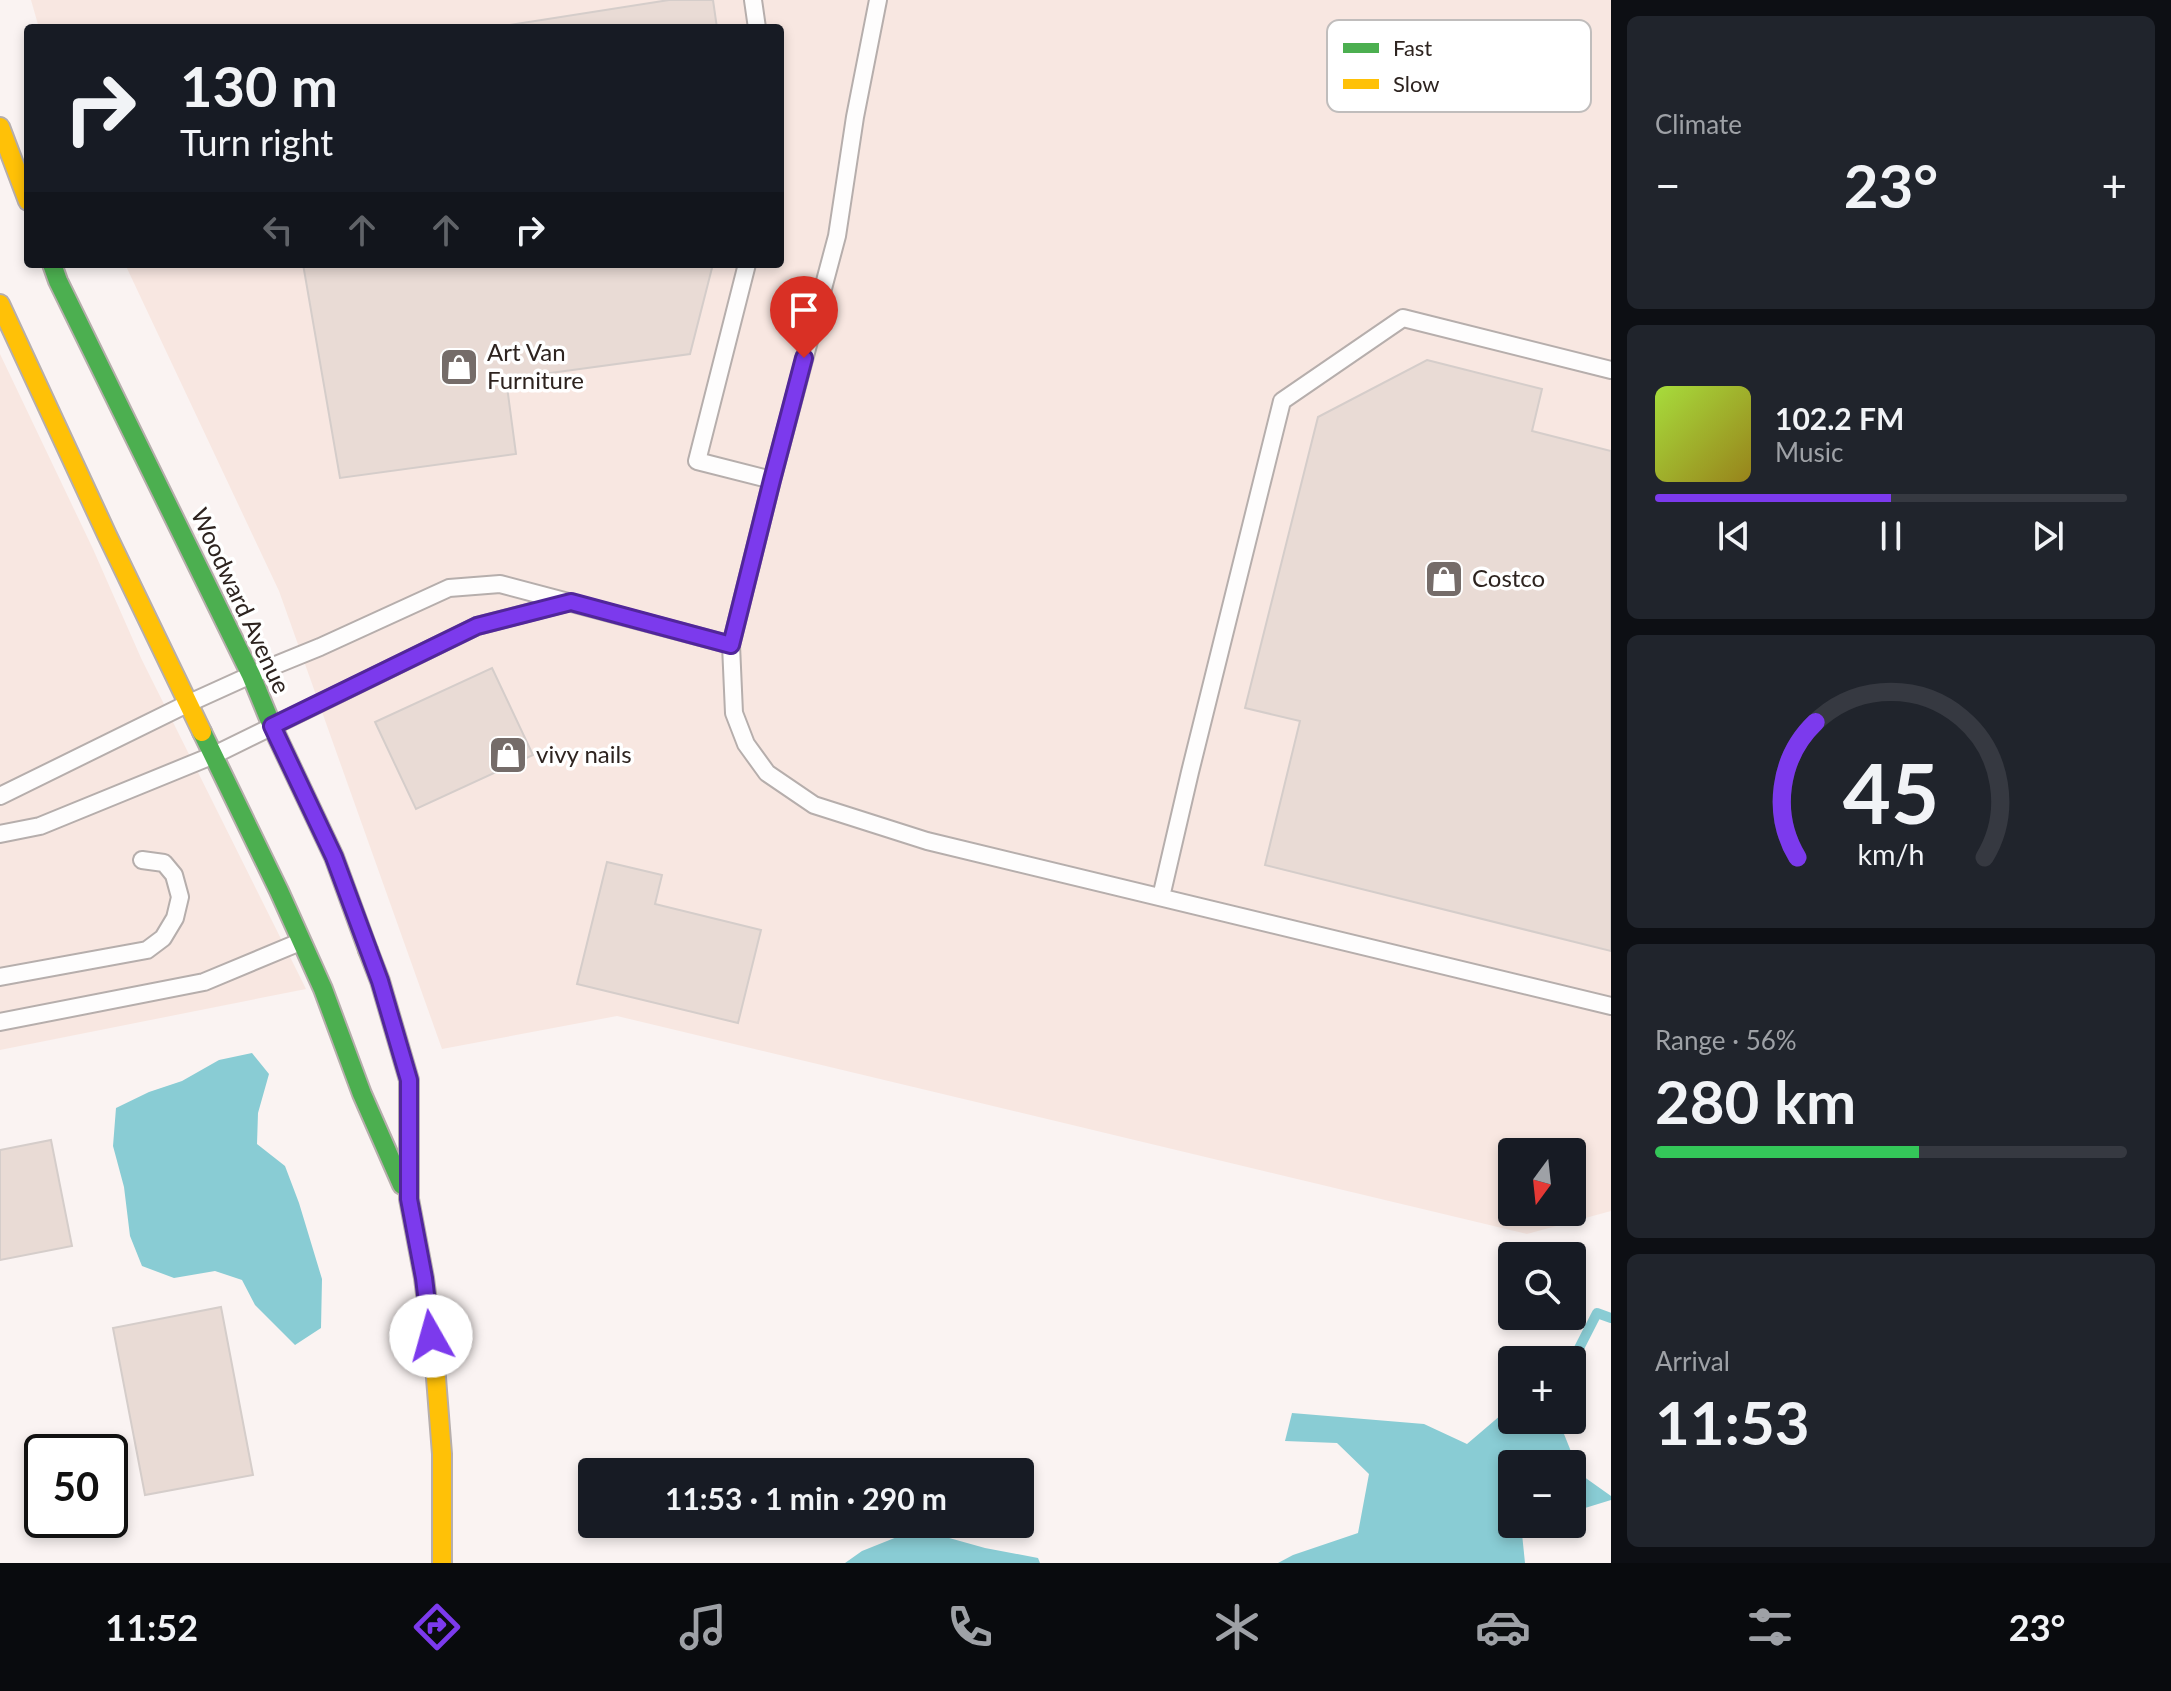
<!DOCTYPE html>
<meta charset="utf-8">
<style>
body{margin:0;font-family:Lato,sans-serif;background:#20242c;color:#f1f3f6;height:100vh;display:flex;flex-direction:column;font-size:30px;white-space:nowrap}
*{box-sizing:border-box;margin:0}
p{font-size:26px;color:#9ea1a6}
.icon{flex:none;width:44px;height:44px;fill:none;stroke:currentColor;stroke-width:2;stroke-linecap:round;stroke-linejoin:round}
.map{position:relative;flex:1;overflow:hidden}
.panel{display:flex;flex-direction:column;gap:16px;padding:16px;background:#0d0f14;width:560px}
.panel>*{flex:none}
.top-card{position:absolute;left:24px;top:24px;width:760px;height:244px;border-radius:8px;box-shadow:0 4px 12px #0003;background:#171b24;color:#f1f3f6;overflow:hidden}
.needle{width:52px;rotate:195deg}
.tools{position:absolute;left:1498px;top:1138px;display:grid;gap:16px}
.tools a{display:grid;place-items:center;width:88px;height:88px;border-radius:8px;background:#171b24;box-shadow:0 4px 12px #0003;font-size:40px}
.speed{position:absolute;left:24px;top:1434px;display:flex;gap:16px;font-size:40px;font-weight:700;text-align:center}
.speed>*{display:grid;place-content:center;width:104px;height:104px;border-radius:50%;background:#171b24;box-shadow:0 4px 12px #0003;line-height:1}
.speed .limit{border:4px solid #111;border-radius:12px;background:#fff;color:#111}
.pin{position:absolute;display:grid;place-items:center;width:68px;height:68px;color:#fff;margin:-82px -34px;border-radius:50% 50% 50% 0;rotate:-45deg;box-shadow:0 0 8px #0007}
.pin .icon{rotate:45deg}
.me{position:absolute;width:88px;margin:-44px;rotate:353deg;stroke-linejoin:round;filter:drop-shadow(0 0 6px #0008)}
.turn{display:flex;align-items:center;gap:28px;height:168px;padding:0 24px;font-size:36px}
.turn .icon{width:104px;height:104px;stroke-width:2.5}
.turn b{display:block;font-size:56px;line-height:68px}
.lanes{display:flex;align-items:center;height:76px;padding:0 24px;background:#0003;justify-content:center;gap:40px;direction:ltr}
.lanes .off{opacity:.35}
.big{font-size:60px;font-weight:700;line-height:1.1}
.panel .widget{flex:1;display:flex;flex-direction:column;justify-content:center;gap:12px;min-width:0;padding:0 28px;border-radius:12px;background:#20242c}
.panel .dial{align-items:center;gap:0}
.dial svg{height:208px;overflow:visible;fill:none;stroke:#363941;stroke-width:7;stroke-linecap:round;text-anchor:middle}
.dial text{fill:#f1f3f6;stroke:none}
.song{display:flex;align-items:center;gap:24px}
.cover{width:96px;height:96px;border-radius:12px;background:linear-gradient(135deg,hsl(80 70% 55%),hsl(50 70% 35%))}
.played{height:8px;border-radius:4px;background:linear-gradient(90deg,#7c3aed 50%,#363941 50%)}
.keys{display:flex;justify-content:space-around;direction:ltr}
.heat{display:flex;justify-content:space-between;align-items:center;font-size:44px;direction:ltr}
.charge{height:12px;border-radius:6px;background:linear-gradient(90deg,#34c759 56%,#363941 0)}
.trip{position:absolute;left:578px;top:1458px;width:456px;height:80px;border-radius:8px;background:#171b24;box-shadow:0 4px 12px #0003;font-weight:700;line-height:80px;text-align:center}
.tab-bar{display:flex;height:128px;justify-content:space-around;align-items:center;background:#090b0e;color:#9ea1a6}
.tab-bar .icon{width:56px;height:56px}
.tab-bar .current{color:#7c3aed}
.tab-bar b{font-size:36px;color:#f1f3f6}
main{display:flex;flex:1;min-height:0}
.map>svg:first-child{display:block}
.commercial{fill:#f8e7e1;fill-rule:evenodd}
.water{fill:#89ccd4}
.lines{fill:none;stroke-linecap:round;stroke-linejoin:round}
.stream{stroke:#89ccd4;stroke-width:10}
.building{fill:#e9dbd5;stroke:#d5cdca;stroke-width:2}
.lane-casing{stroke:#b6aeac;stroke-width:20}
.fast-casing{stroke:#b6aeac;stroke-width:22}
.slow-casing{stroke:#b6aeac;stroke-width:22}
.lane{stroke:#fefdfd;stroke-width:16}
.fast{stroke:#4caf50;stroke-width:18}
.slow{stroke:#ffc107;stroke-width:18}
.route-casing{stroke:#51269a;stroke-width:20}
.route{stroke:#7c3aed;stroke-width:14}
.labels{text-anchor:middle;stroke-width:7;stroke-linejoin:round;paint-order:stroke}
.poi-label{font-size:24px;fill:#2d231f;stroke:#fff;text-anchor:start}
.street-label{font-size:24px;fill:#2d231f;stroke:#fff}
.key{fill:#fff;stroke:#c0bdbc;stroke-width:2}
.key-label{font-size:22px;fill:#2d231f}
</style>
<main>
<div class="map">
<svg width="1611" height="1563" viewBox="0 0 1611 1563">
<rect width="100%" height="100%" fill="#faf3f2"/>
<path class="commercial" d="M31,0h1580v1211l-84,23 -910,-218 -175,33 -163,-458 -154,-327h655v-236h-741zM1512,1152h60v60h-60z
M0,354l93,195 48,109 165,331 -306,61z"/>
<path class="water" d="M252,1053l17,21 -11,39 -1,31 28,22 14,37 23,76 -1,49 -26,17 -40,-40 -13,-25 -27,-9 -41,7 -32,-12 -12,-30 -6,-49 -11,-41 3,-38 33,-16 33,-11 37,-21z
M1572,1376l12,31 -12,12z
M1512,1393v27h59l-9,9 18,45 31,22v4l-39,12v-48h-60v60h9l4,39h-247l15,-8 65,-22 11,-59 -32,-31 -52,-2 7,-28 132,11 43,20 34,-29z
M917,1529l68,19 53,10 2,5h-195l17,-12z"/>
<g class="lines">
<path class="stream" d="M1572,1362l25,-49 14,5"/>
</g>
<path class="building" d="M669,0h44l4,28h-227z
M303,264h410l-23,90 -184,25 10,75 -176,24z
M1427,360l115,29 -10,42 79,20v500l-346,-86 35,-144 -55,-13 73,-291z
M492,668l41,87 -117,54 -41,-87z
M607,862l55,13 -7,29 106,26 -23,93 -161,-39z
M51,1140l21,106 -72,14v-110z
M221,1307l32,168 -108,20 -32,-167z"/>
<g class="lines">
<g class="lane-casing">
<path id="lane" d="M753,0l4,28
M878,0l-23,117 -18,119 -65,244 -41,165 3,68 12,31 21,29 47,32 113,36 684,165
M747,264l-50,197 75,19
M0,796l187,-92 64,-29 69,-28 129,-59 51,-4 231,61
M0,834l40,-8 174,-71 263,-129 89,-23
M1161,897l29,-125 92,-371 121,-83 208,52
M0,977l147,-27 16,-12 12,-20 5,-21 -6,-22 -10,-12 -22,-3
M0,1022l204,-40 96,-40"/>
</g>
<g class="fast-casing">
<path id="fast" d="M52,264l6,17 193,394 21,51 62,131 34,93
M202,732l77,159 44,98 39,105 40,91"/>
</g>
<g class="slow-casing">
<path id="slow" d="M0,127l28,74
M0,304l107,231 95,197
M368,950l12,31 29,99v119l15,79 11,87 7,89v109"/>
</g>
<use href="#lane" class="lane"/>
<use href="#fast" class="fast"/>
<use href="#slow" class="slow"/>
</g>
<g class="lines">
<g class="route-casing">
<path id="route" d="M431,1336l-7,-58 -15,-79v-119l-29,-99 -46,-124 -62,-131 205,-100 94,-24 160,43 41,-165 32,-122"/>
</g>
<use href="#route" class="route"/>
</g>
<defs>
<g id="shop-square" transform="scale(2)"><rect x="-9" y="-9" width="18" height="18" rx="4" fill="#756c69" stroke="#fff"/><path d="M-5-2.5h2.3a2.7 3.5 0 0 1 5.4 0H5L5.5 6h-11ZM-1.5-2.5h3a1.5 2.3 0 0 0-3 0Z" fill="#fff"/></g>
</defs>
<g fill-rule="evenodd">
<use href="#shop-square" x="459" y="367"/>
<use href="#shop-square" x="1444" y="579"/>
<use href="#shop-square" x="508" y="755"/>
</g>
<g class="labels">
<g class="poi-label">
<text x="487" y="361">Art Van<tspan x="487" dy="28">Furniture</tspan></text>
<text x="1472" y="587">Costco</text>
<text x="536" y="763">vivy nails</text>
</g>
<g class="street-label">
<text transform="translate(240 601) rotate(65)" y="8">Woodward Avenue</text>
</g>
</g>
<rect x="1327" y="20" width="264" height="92" rx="12" class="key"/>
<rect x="1343" y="43" width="36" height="10" fill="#4caf50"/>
<rect x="1343" y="79" width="36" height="10" fill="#ffc107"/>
<g class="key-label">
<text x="1393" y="56">Fast</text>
<text x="1393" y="92">Slow</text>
</g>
</svg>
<div class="tools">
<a><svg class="needle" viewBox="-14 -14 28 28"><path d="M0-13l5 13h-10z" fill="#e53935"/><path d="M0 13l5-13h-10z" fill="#9ea1a6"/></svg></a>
<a><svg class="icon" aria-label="search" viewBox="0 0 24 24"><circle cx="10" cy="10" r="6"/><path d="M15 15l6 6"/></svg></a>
<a>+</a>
<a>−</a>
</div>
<div class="speed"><div class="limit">50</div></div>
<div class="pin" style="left:804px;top:358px;background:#d93025"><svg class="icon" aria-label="arrive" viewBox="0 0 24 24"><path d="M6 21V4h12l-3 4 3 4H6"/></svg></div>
<svg class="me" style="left:431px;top:1336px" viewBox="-20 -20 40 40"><circle r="19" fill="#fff"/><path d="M0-13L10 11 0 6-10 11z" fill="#7c3aed"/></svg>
<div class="trip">11:53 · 1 min · 290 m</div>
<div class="top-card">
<div class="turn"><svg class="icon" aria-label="right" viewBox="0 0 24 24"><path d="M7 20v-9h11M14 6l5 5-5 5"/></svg><div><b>130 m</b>Turn right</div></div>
<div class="lanes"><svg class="icon off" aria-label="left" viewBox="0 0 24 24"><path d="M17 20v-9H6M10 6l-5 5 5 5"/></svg><svg class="icon off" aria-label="ahead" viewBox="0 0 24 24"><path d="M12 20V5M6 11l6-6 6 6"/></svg><svg class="icon off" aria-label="ahead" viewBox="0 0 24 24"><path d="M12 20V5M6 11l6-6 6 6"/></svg><svg class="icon" aria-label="right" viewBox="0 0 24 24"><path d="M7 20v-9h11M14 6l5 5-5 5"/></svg></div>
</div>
</div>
<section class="panel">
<div class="widget"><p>Climate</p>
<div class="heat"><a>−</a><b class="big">23°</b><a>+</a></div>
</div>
<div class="widget">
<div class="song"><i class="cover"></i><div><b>102.2 FM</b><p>Music</p></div></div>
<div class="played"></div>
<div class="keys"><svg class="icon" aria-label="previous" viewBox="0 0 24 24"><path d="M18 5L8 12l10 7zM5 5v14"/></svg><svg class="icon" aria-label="pause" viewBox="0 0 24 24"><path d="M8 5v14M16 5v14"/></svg><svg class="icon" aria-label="next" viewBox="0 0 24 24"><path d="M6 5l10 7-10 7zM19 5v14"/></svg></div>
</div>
<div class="widget dial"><svg viewBox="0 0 100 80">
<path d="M14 69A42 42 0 1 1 86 69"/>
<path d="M14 69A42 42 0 0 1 21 17" stroke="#7c3aed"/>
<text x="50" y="56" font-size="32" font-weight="700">45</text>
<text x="50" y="72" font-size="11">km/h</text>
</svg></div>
<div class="widget"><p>Range · 56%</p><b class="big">280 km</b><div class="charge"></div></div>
<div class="widget"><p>Arrival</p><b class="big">11:53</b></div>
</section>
</main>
<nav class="tab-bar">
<b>11:52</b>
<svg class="icon current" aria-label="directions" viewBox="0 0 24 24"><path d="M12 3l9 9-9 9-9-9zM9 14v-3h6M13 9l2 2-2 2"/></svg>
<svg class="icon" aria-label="music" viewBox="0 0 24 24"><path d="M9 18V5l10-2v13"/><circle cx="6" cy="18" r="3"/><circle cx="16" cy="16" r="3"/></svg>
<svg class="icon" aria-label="phone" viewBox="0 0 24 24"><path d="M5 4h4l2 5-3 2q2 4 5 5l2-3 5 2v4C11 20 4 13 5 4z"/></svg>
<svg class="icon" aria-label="climate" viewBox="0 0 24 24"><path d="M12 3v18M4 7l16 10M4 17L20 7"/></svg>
<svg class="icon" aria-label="car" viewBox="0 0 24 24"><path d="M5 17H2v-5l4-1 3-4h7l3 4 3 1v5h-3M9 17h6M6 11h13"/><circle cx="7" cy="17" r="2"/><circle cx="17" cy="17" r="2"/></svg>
<svg class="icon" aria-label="filters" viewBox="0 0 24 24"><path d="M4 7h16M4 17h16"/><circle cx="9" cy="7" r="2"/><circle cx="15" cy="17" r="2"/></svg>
<b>23°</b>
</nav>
